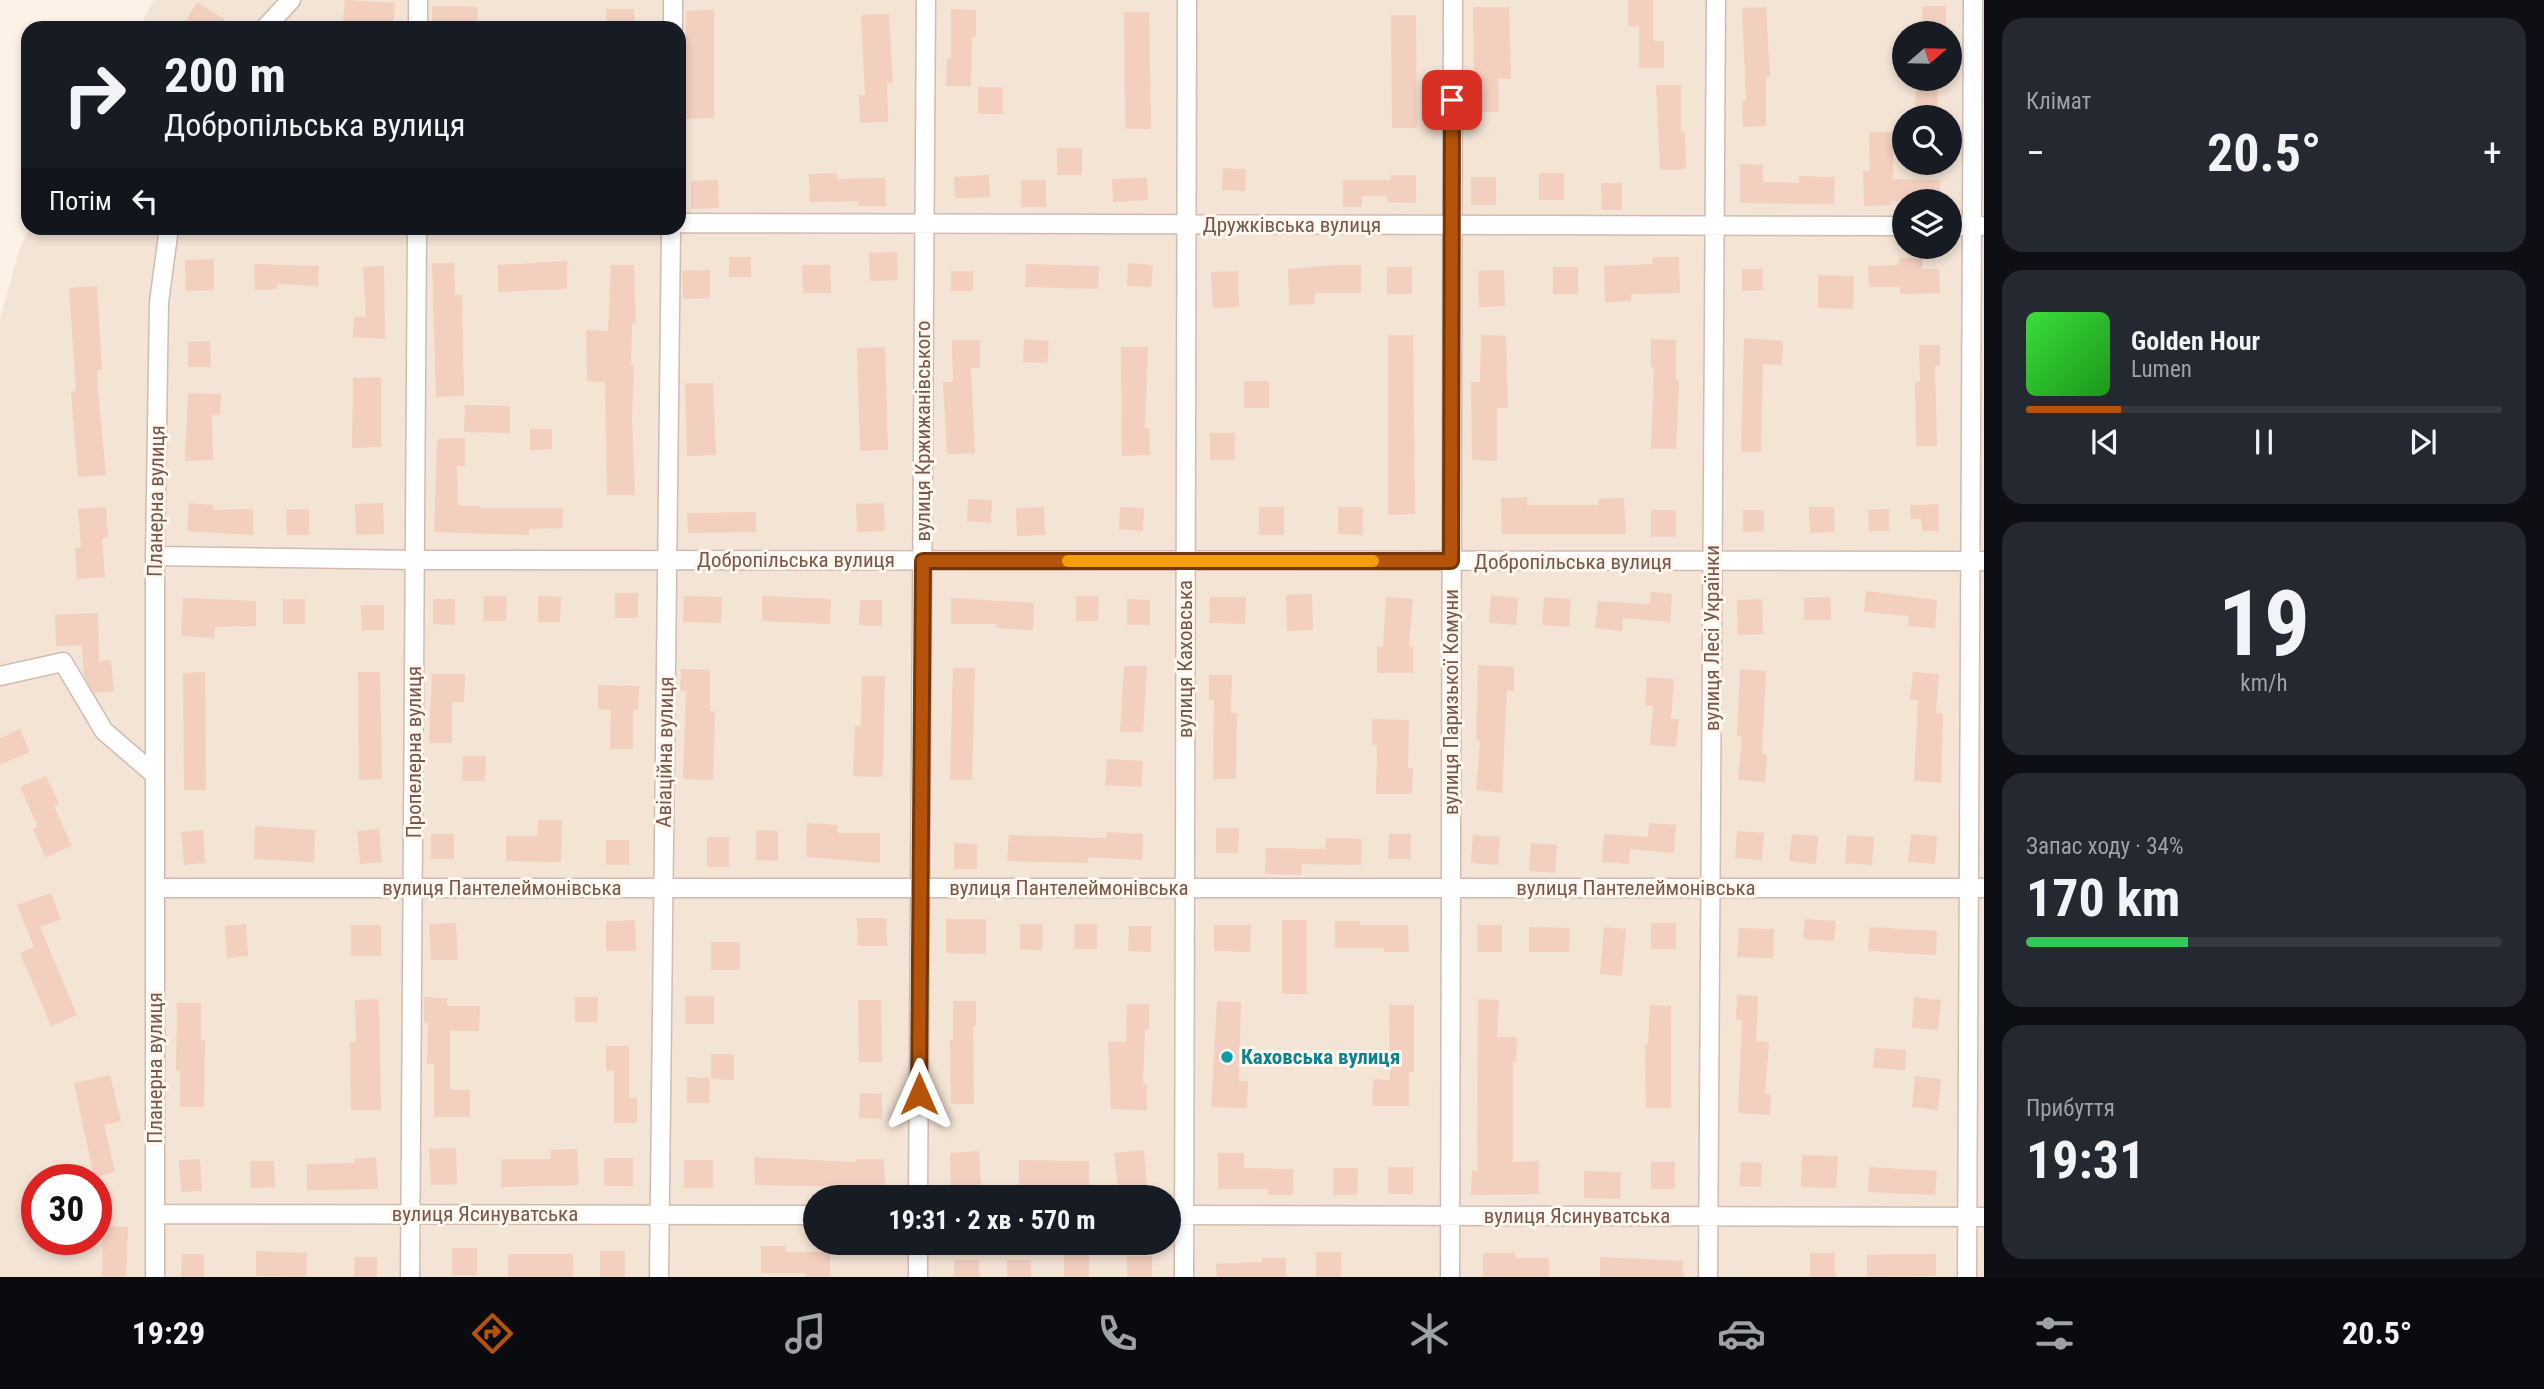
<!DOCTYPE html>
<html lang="uk">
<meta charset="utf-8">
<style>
body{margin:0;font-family:"Roboto Condensed",sans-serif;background:#242831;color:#f1f3f6;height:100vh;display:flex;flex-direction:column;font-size:26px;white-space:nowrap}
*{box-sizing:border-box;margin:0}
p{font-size:23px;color:#9ea1a6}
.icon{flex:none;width:38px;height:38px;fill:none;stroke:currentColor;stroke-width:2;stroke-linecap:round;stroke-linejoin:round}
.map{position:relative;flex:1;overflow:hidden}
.panel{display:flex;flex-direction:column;gap:18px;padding:18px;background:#0d0f14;width:560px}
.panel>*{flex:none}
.guide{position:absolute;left:21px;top:21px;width:665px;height:214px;border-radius:21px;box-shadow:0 4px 10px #0003;background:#171b24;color:#f1f3f6;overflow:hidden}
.needle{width:46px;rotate:70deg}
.tools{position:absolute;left:1892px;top:21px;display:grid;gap:14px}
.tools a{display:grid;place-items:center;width:70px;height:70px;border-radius:50%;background:#171b24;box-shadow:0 4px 10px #0003;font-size:35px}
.speed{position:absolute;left:21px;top:1164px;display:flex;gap:14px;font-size:35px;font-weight:700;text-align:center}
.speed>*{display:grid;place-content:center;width:91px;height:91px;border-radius:50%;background:#171b24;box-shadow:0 4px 10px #0003;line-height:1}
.speed .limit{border:10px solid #d22;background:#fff;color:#111}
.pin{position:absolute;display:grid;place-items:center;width:60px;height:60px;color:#fff;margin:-30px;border-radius:14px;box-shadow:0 4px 10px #0006}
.me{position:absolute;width:77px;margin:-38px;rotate:0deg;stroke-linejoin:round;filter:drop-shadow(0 0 5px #0008)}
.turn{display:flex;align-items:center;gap:24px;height:147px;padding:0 28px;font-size:32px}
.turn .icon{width:91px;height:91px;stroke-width:2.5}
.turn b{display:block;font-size:49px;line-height:60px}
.then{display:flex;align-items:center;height:66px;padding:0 28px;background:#0003;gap:14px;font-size:26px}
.big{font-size:52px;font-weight:700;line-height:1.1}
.panel .widget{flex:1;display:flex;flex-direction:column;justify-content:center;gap:10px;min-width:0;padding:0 24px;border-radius:21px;background:#242831}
.panel .dial{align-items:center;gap:0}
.dial b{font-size:91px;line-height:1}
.song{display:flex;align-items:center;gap:21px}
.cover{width:84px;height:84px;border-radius:10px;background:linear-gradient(135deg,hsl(120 70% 55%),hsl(120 70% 35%))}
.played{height:7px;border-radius:4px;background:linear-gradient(90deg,#b45309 20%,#363941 20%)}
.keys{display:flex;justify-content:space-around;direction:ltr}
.heat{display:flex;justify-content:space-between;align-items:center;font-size:38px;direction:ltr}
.charge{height:10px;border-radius:5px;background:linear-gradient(90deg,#34c759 34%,#363941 0)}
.trip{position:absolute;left:803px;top:1185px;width:378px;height:70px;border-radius:35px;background:#171b24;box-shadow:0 4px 10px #0003;font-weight:700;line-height:70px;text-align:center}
.menu{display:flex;height:112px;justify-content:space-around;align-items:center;background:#090b0e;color:#9ea1a6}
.menu .icon{width:49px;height:49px}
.menu .on{color:#b45309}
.menu b{font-size:32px;color:#f1f3f6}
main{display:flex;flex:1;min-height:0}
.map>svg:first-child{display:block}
.residential{fill:#f4e4d6;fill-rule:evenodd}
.building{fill:#f2cfbf}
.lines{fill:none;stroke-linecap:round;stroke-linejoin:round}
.minor-casing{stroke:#d1bbb0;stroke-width:21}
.minor{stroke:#fff;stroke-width:18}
.route-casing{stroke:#753606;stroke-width:18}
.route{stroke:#b45309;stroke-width:12}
.slow{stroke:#f59e0b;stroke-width:12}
.culture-dot{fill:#0f9aa8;stroke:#fff7ee;stroke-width:2.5}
.labels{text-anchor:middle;stroke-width:6;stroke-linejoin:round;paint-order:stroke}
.street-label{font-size:21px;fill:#77574b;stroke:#fff7ee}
.culture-label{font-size:21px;font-weight:bold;fill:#0d838f;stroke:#fff7ee;text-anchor:start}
</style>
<main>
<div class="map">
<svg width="1984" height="1277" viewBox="0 0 1984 1277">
<rect width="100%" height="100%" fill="#fcf2e8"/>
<path class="residential" d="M154,0h1830v1277h-1984v-958l20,-72 10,-19h649v-200h-540zM1904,33h46v46h-46zM1904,117h46v46h-46zM1904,201h46v46h-46zM37,1180h59v59h-59zM816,1197h353v45h-353z"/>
<path class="building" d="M345,0l50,3 -2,25h-51z
M1628,0h25v41h11v27h-25v-41l-11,-1z
M197,2l41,26h-56z
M432,6l46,1 -1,21h-45z
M1922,6h24v26l-23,1z
M1473,7h36l2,72h-13l1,33h-19l-1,-33h-5z
M1766,7l4,70h-4v49l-23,1 -1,-26 4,-1 -4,-92z
M606,9h28l1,19h-28z
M951,9l25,1v27h-4l-1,49h-25l1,-27h4z
M714,10v108l-28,1v-108z
M1124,12h25l2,117h-26z
M889,14l4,69h-6l1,39 -28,1 -1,-28h6l-4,-80z
M1391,15h25l1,113h-25z
M1917,79h20l1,38h-24z
M1656,85h25v48l4,-1 1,37 -26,1z
M978,87h25v27h-25z
M1869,132h24v47l47,1 -1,21h-48v4l-27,1 -1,-35h7z
M1057,148h25v27h-25z
M1740,164l23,1v17l36,1v-7l36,1 -1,27 -94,-1z
M1223,168l23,1 -1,22 -23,-1z
M837,173v6l48,-1 1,28h-28v-5l-48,1 -1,-28z
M1539,173h25v27h-25z
M989,175l1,22 -35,1 -1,-21z
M1391,175h25v28l-29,-1v-6h-25v11h-19v-27h48z
M1471,177h25v28h-25z
M1147,178l1,22 -35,2 -1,-23z
M718,180l1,28 -28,1v-28z
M1021,180h25v27h-25z
M1601,183h21v27h-20z
M897,252l1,28 -28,1 -1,-28z
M729,257h22v20h-22z
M1652,257h27l1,36 -49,1v7l-26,1 -1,-36 49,-2z
M1899,258h23v11h17l1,24 -40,1v-7h-31l-1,-21 31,-1z
M214,259v31l-28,1 -1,-31z
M567,261v28l-69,3v-27z
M432,263h22l1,32h7l2,101 -28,1z
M1128,263l25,2 -2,22 -24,-1z
M254,264l65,2 -1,20 -41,-2v5l-22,1z
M1026,264l73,2 -1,23 -73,-2z
M611,265h23l2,58 -4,1 -1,41h3l-2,54 3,76h-28l-2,-113 -18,-1 -1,-51 22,1z
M802,265h28l1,28h-28z
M1336,265h25v28h-46v11l-26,1 -1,-36z
M384,266l1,73 -32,-2 1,-20h12l-3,-50z
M1387,267h25v27h-25z
M1553,267h25v27h-25z
M1742,269h21v21l-21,1z
M710,270v28l-27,1 -1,-28z
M1504,270l1,36 -26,1 -1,-36z
M951,271h22v20h-22z
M1238,271l1,36 -26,1 -2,-36z
M1818,275l36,1 -1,33 -35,-1z
M97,286l5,83 -5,1 1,20 8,85 -28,2 -7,-85 5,-1 -7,-103z
M1388,335h25l2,179 -27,1z
M1481,335l25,1 2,72h-11v53l-25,-1 -1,-78h9z
M1744,338l39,3 -1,24 -19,-1 -2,88h-20z
M1024,339l25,2 -2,22 -24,-1z
M1651,339l25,1v40h3l-3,69h-25l3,-82h-3z
M952,340h28v28h-9l4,85 -28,1 -4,-72h10z
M210,341l1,26h-23v-25z
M1919,345h21v21h-5l2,80h-21l-1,-64h5z
M885,347l3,103 -28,1 -3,-103z
M1121,347h27l-3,81h4l1,27 -28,1z
M381,377v70l-29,1 1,-70z
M1244,381h25v27h-25z
M685,383h28l3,72 -29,1z
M188,393l33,1 -1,21h-8l1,45 -28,1z
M465,405l45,1v27l-46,-1z
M530,429h22v20l-22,1z
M1210,433h25v27h-25z
M465,438v28h-8l1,40h22v2h83v20l-34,1v6l-95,-3 3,-93z
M1527,497v8h72l-1,-6 26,-1 2,36h-124l-1,-36z
M968,499l24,1 -1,23 -24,-2z
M189,503l24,2v5l40,-1v26l-66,-4z
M383,503l1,31 -28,1 -1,-31z
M884,503l1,28 -28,1 -1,-28z
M1939,504v27h-17l-1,-12h-10l-1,-14z
M106,507l2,31h-6l3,39 -28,2 -2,-31 6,-1 -3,-38z
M1044,507l1,28 -28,1 -1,-28z
M1120,507l24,1 -1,23 -24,-2z
M1259,507h25v28h-25z
M1338,507h25v28l-25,-1z
M1809,507h25l1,25 -25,1z
M309,509v26h-22l-1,-25z
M1889,509v22h-20l-1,-21z
M1651,510h25v27h-25z
M1743,510h21v21l-21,1z
M756,512v20l-68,1 -1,-20z
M1866,591l71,9 -2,28 -27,-2 1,-10 -45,-4z
M1651,592l21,2 -2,28 -47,-4 -1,13 -27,-3 3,-27 46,3 6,-1z
M615,593h23v25h-23z
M1312,594l1,36 -26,1 -1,-36z
M1491,595l27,3 -2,27 -27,-2z
M484,596h23l-1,25h-23z
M538,596l23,1 -1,25h-22z
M684,596l38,1 -1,26 -38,-1z
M762,596l69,3 -1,25 -68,-3z
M1076,596h23l-1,25h-22z
M1210,597h36l-1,27 -36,-1z
M1386,597l27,2 -4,48h4v26h-36v-27l6,1z
M1544,597l27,2 -2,28 -27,-2z
M1830,597l1,23h-27v-22z
M183,598l73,3v25l-41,1 -1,11 -33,-2z
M951,598l83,5 -1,27 -37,-2 1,-4h-46z
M283,599h22v25h-22z
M433,599h22v26l-22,-1z
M1127,599l23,1v25h-23z
M1762,599l1,35 -25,1 -1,-35z
M860,600h22v26l-23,-1z
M361,605h23v25h-22z
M98,613l1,48 12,-1 3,31 -20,2 -10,-17 -2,-31 -26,1 -1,-31z
M1478,665l36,2v24l-7,-1 -5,103 -26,-3 4,-49 -4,-1z
M1124,666h23l-4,66h-23z
M953,668h22l-3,112h-22z
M681,669l29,1v41h5l-2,69 -30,-1 3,-88h-6z
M1740,669l26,2 -4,83h5l-2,28 -27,-2 4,-43 -5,-1z
M205,672l1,118h-22l-1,-117z
M358,672h22l2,107 -23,1z
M1913,672l26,2 -3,39 7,1 -2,69 -27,-2 4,-81h-8z
M432,674h33l-1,28h-12v41h-23z
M1209,675h23l-1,38h6l-1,66h-23l1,-79h-5z
M862,676h23l-2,101 -30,-1 2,-50h6z
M1647,677l27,2 -3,40h8l-3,28 -26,-2 3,-39 -8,-1z
M598,685l41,1 -1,24h-5v39h-23l1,-39 -13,-1z
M1372,719l37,1 -1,48h5l-1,26h-36l1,-49h-5z
M20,729l10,23 -30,13v-27z
M463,756h23l-1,25h-23z
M1107,759l36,2 -2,26 -36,-2z
M46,776l13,28 -5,2 18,40 -27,11 -12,-28 5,-2 -18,-40z
M538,820h24l-1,42 -55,-1v-25h31z
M807,823l30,2v8h43v30l-74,-6z
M1649,823l27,2 -2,28 -44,-4 -1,15 -27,-2 2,-28 44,3z
M255,826l60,4 -1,32 -60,-3z
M1216,828h23l-1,25h-22z
M379,829l3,33 -22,2 -3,-33z
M203,830l2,33 -21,2 -3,-33z
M756,830l22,1v30l-22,-1z
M1737,831l27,2 -2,27 -27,-2z
M1107,832l36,2 -1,26 -54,-3v6l-81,-2 2,-26 98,3z
M431,834h23v25h-23z
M1389,834h22v25h-23z
M1792,834l26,2 -2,28 -27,-3z
M1911,834l26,2 -2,28 -27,-2z
M1473,835l27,2 -2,28 -27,-2z
M1847,835l27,2 -2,28 -27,-2z
M707,837h22v30h-22z
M1326,838l36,1 -1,26 -59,-1 -1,11 -36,-1 1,-26 59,1z
M606,840h23v25h-23z
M954,843l23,1v25h-23z
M1531,843l26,2 -2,28 -26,-2z
M51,893l10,26 -21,8 37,88 -26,11 -31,-73 14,-6 -17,-42z
M857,918h29l1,28h-29z
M946,919h40v35l-40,-1z
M1805,919l31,2 -2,20 -31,-2z
M635,920l1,31h-30v-30z
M1282,920h25v74h-25z
M1335,921h25v4h48l1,27h-25v-4h-49z
M456,923l2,37h-27l-2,-36z
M1651,923h25v26h-25z
M246,924l2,32 -21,2 -2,-32z
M1020,924h23l-1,26 -22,-1z
M1075,924h22v25h-23z
M351,925h30v31h-30z
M1214,925h37l-1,27 -36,-1z
M1477,925h25v27h-25z
M1129,926h22v26l-23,-1z
M1529,927l41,1 -1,24h-40z
M1604,927l22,2 -4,47 -22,-2z
M1870,927l67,4 -1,24 -68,-4z
M1739,928l35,1 -1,29 -36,-1z
M711,942h29v28h-29z
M1737,995l21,1 -2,45 13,1 -4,52 6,1 -1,20 -32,-2 4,-93 -6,-1z
M685,996h29v28h-29z
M424,997l23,1v8h33l-1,25h-29v59h20v27h-36v-53h-7l1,-41h-4z
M575,997h23l-1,25h-22z
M1914,997l27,3 -3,30 -26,-2z
M379,999l2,111h-30l-1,-68h6l-1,-42z
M1478,999l21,1 -2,37h20l-1,25h-3v100l26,-1v33l-68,1 1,-25 5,1z
M858,1000h23l1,62h-23z
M953,1001h23v25h-3l1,78h-23l-1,-64h3z
M1217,1001l24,1 -2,79h9l-1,27 -36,-1z
M177,1003h24v37h4l-1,67h-24v-36h-4z
M1127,1004h22v25h-4l-2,55h4v26l-36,-1 -3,-68 18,1z
M1389,1005h25v67h-5v34h-37l1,-27 17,1z
M1650,1005l21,1v102h-25l-1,-64h3z
M606,1046h23v52h8v25h-23v-52h-8z
M1875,1048l31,2 -1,20 -32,-2z
M711,1054h23v26l-23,-1z
M110,1075l11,46 -17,4 11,47 -21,5 -20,-94z
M1915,1076l26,3 -3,31 -26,-3z
M687,1077l23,1 -1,25h-22z
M860,1093l22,1v25l-23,-1z
M456,1148l1,36 -26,1 -2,-36z
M577,1149l2,36 -78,2v-28h50l-1,-9z
M1144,1150l3,35 -29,2 -4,-34z
M979,1151l2,35 -30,1 -1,-34z
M1218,1153h26v15l49,1v26h-25v-6h-50z
M1802,1155l36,1 -2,32 -35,-1z
M376,1157l2,32 -71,1v-26l48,-1 -1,-4z
M754,1157l102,5v-3h28l1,28 -130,-2z
M604,1158h29v28h-29z
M200,1159l2,32 -21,1 -2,-32z
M684,1160h29v28h-29z
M1019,1160l70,1v26l-70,-1z
M250,1161h24l1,26 -24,1z
M1651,1162h24v27h-24z
M1741,1162l21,1 -1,24 -22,-1z
M1388,1167h25v27h-25z
M1869,1167l68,4 -2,24 -67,-3z
M1333,1168h25l-1,27h-24z
M1584,1171l37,1 -1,27 -36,-1z
M103,1226l25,1 -2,50h-24z
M761,1246h25v6h44v25h-24v-4h-45z
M452,1248h25v27h-25z
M256,1251l51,2 -1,24 -50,-1z
M600,1251h25v26h-25z
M1064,1252h25v25h-25z
M1316,1252h25v25h-25z
M1483,1253h32v5h34v19h-66z
M1810,1253h25v24h-25z
M182,1254h22v23h-23z
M508,1254h65v23h-65z
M1936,1254v22l-69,1v-22z
M1127,1256h25v21h-25z
M355,1257h22v20h-23z
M1600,1257l83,4v16h-83z
M1262,1258h24v19h-69l-1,-13 46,-2z
M954,1260h25v17h-25z
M1007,1260h24v17h-24z"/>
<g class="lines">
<g class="minor-casing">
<path id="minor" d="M265,28l26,-28
M418,28v-28
M673,28v-28
M679,223l1225,3
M1950,226h31
M155,556l260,4 1569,1
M0,676l63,-14 41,69 51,44
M155,888h1829
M918,1197l8,-1197
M155,1214l661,1
M1169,1215l815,2
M155,1277v-721l4,-254 10,-74
M410,1277l7,-1049
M659,1277l12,-1049
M918,1277v-35
M1184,1277l3,-1277
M1450,1277l3,-1277
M1708,1277l8,-1277
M1967,1277l6,-1277"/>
</g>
<use href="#minor" class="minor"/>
</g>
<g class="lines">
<g class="route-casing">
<path id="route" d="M919,1094l4,-533h528l1,-461"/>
</g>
<use href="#route" class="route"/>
<path class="slow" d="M1068,561h305"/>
</g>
<circle class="culture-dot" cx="1227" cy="1057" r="7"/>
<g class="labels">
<g class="street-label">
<text x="1292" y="232">Дружківська вулиця</text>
<text transform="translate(923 431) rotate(-90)" y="7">вулиця Кржижанівського</text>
<text transform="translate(156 501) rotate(-89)" y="7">Планерна вулиця</text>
<text x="796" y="567">Добропільська вулиця</text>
<text x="1573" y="569">Добропільська вулиця</text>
<text transform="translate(1712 638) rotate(-90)" y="7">вулиця Лесі Українки</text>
<text transform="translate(1185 659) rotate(-90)" y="7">вулиця Каховська</text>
<text transform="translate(1451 702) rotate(-90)" y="7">вулиця Паризької Комуни</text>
<text transform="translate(414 752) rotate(-90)" y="7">Пропелерна вулиця</text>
<text transform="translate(665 752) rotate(-89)" y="7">Авіаційна вулиця</text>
<text x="502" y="895">вулиця Пантелеймонівська</text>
<text x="1069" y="895">вулиця Пантелеймонівська</text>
<text x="1636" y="895">вулиця Пантелеймонівська</text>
<text transform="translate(155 1068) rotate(-90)" y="7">Планерна вулиця</text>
<text x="485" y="1221">вулиця Ясинуватська</text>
<text x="1577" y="1223">вулиця Ясинуватська</text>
</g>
<g class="culture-label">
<text x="1241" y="1064">Каховська вулиця</text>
</g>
</g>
</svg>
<div class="tools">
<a><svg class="needle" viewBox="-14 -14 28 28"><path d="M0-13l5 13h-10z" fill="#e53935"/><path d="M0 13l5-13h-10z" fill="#9ea1a6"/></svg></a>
<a><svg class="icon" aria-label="search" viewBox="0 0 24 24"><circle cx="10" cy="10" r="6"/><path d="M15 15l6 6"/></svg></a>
<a><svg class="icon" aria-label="layers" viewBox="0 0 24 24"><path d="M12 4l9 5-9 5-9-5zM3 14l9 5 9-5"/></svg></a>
</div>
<div class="speed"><div class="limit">30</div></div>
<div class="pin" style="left:1452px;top:100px;background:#d93025"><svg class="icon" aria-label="arrive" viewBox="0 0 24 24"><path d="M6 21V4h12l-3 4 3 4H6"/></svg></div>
<svg class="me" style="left:919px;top:1094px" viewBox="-20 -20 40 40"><path d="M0-17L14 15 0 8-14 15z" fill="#b45309" stroke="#fff" stroke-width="4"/></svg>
<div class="trip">19:31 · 2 хв · 570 m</div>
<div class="guide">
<div class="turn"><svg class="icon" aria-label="right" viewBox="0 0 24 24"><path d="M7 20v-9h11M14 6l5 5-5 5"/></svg><div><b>200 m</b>Добропільська вулиця</div></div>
<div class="then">Потім<svg class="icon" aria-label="left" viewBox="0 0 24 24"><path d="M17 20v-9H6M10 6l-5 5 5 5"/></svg></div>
</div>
</div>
<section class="panel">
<div class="widget"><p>Клімат</p>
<div class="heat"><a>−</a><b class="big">20.5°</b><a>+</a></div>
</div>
<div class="widget">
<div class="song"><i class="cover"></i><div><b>Golden Hour</b><p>Lumen</p></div></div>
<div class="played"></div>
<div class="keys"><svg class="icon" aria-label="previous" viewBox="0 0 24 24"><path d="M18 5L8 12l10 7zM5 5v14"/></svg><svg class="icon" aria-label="pause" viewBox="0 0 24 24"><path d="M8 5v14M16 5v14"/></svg><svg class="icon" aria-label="next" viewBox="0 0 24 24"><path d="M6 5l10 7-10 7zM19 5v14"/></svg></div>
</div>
<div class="widget dial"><b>19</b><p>km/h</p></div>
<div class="widget"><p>Запас ходу · 34%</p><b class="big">170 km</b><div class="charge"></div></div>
<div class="widget"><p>Прибуття</p><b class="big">19:31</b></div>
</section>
</main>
<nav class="menu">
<b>19:29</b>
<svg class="icon on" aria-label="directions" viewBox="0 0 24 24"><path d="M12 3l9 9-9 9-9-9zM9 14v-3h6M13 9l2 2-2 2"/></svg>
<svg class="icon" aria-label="music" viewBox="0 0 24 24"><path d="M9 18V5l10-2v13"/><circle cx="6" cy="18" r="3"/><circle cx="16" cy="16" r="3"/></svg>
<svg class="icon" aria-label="phone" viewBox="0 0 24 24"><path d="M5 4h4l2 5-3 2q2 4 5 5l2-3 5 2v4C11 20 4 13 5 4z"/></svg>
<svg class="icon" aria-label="climate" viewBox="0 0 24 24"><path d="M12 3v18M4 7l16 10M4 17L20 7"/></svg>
<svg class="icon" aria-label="car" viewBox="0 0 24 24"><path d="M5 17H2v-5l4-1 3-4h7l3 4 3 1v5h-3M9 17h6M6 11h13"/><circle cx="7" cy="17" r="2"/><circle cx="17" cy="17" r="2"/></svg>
<svg class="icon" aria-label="filters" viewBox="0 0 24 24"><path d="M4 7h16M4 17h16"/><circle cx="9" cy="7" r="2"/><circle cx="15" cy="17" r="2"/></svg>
<b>20.5°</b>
</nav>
